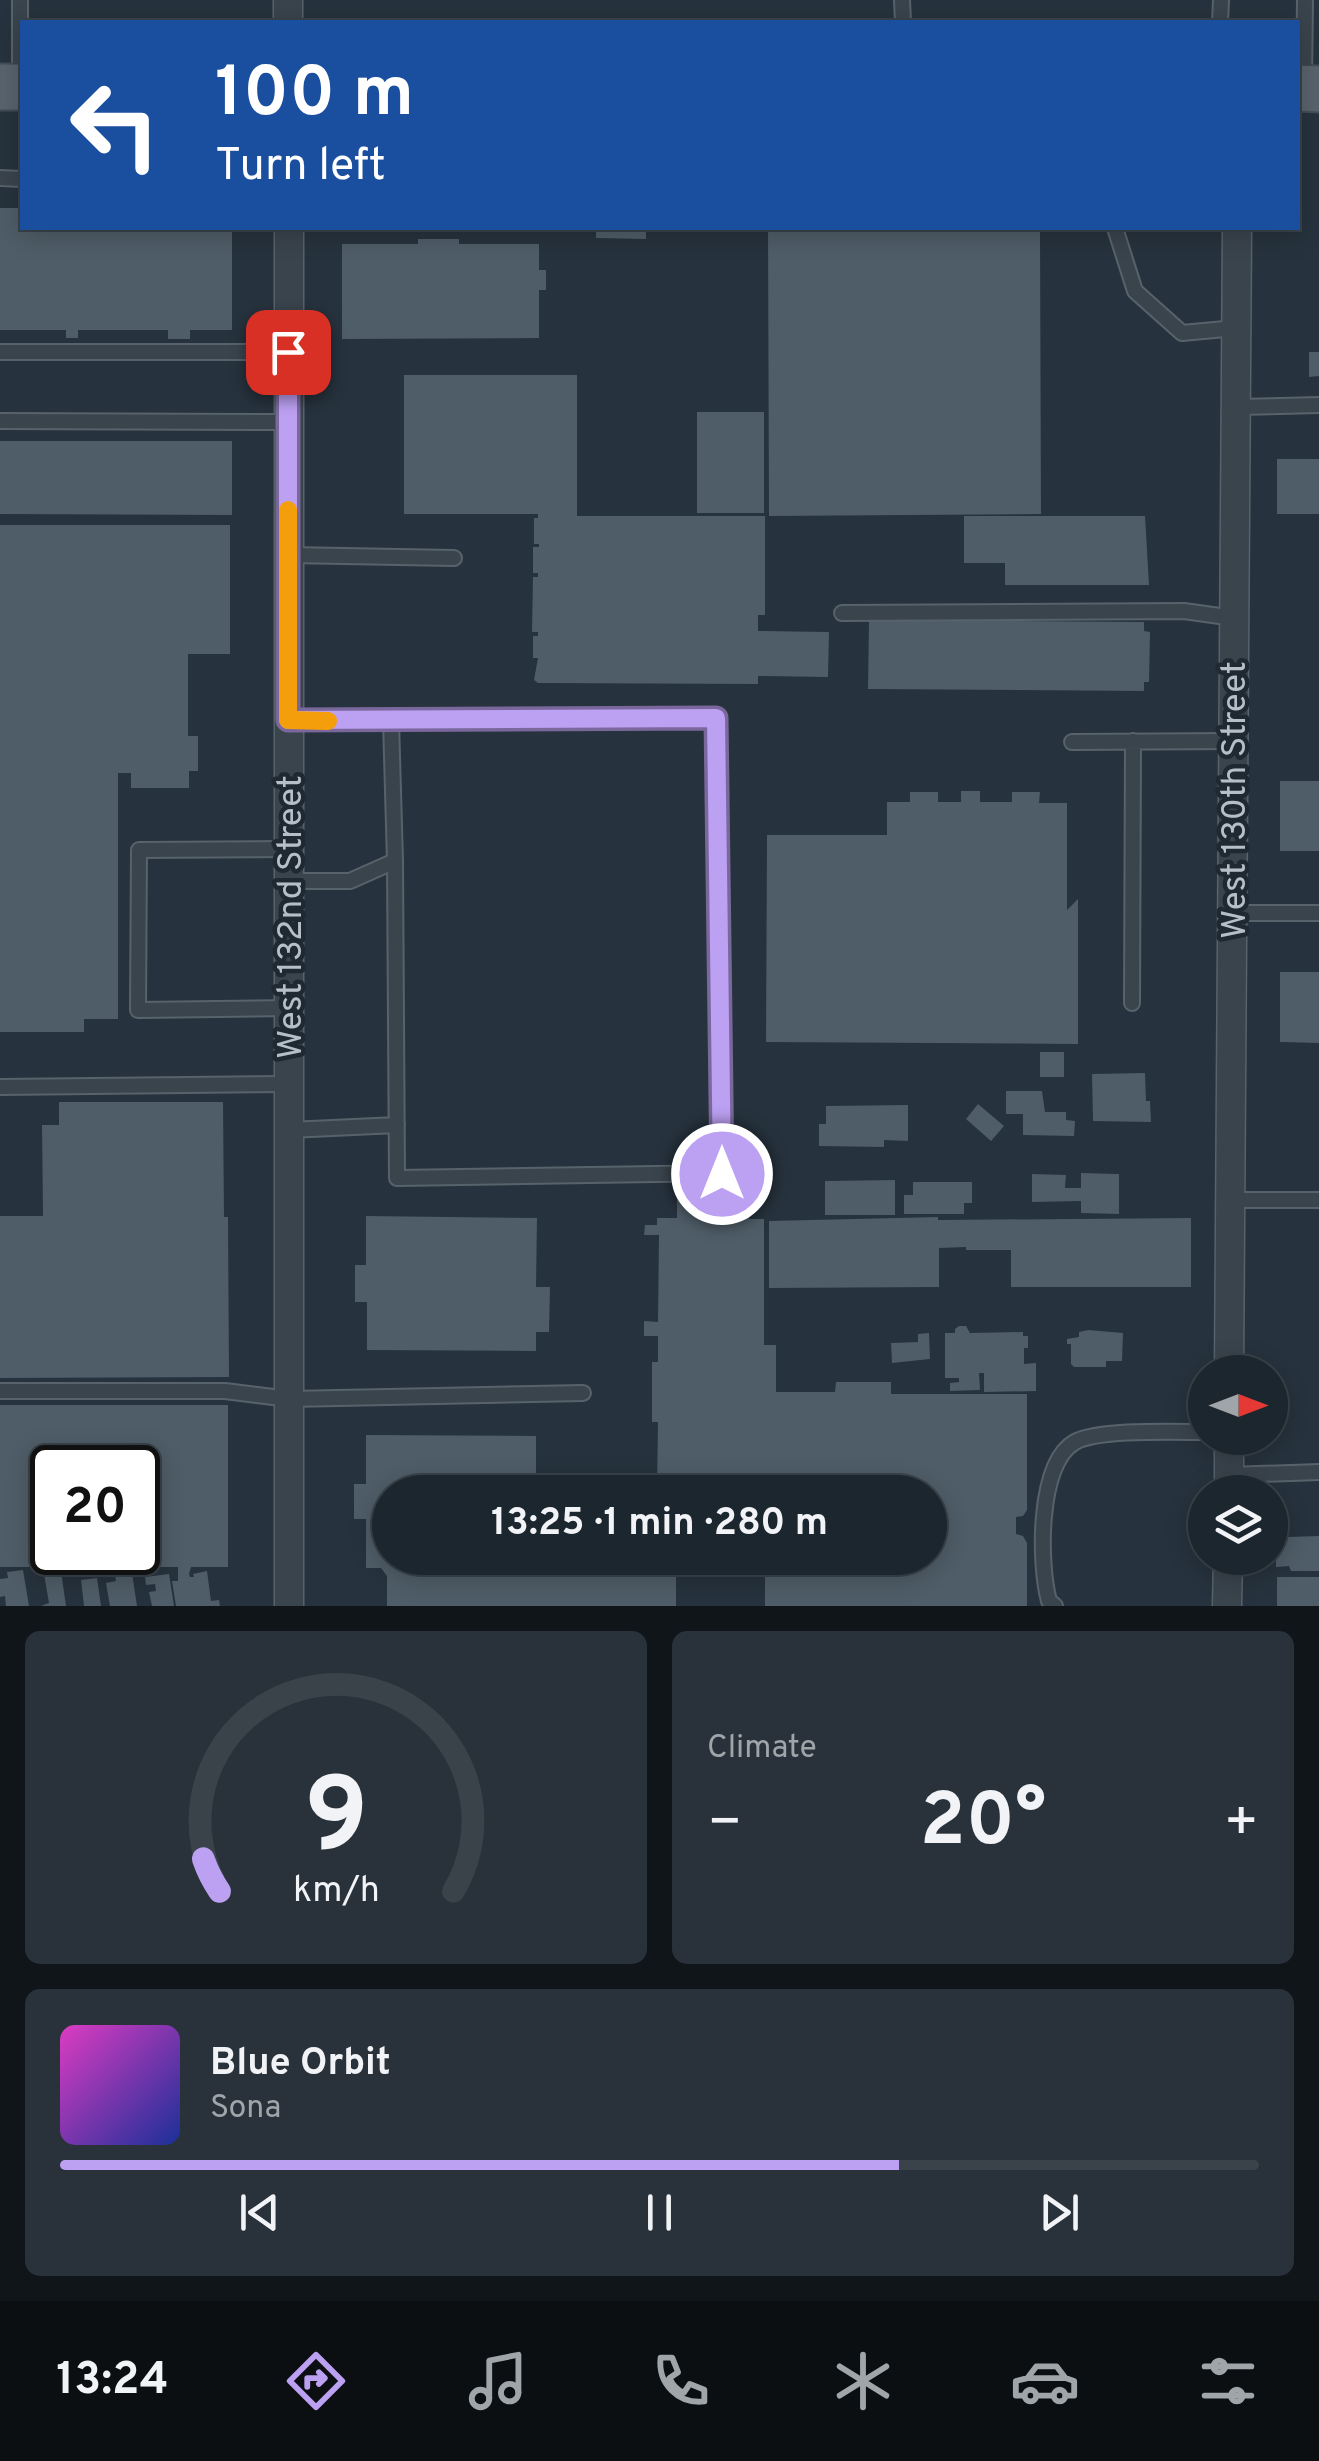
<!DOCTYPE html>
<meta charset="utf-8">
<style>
body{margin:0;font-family:Overpass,sans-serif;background:#29323a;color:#f1f3f6;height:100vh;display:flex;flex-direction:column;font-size:38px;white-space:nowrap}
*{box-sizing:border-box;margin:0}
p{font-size:32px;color:#a0a5aa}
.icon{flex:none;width:55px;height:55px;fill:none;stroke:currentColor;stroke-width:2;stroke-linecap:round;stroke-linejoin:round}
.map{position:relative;height:1606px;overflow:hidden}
.drawer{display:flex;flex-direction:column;gap:25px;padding:25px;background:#0f1519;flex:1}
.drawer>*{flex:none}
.top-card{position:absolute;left:20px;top:20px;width:1280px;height:210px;border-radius:0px;box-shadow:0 5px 25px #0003,0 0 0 2px #3a434a;background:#1a4fa0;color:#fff;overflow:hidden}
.needle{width:65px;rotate:90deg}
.controls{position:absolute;left:1188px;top:1355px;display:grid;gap:20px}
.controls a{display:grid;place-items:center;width:100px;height:100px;border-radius:50%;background:#1c262e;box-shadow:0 5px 25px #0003,0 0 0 2px #3a434a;font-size:50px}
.speed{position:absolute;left:30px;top:1445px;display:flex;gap:20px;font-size:50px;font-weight:700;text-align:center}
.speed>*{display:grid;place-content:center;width:130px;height:130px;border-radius:50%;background:#1c262e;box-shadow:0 5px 25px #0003,0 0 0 2px #3a434a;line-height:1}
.speed .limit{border:5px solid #111;border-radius:15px;background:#fff;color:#111}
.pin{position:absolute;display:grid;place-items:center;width:85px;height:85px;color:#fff;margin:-42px;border-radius:20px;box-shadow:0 5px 15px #0006}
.me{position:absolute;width:110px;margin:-55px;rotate:0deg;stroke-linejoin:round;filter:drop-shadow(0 0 8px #0008)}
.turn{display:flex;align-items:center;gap:35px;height:210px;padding:0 30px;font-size:45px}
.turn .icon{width:130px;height:130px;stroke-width:2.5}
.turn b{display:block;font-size:70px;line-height:85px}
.big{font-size:75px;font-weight:700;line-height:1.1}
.drawer .tile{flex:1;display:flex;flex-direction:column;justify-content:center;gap:15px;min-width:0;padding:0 35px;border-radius:15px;background:#29323a}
.drawer .dial{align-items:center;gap:0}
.dial svg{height:260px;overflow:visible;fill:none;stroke:#3a434a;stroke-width:7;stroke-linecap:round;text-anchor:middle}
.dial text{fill:#f1f3f6;stroke:none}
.song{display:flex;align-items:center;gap:30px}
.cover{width:120px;height:120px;border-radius:15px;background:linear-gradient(135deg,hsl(310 70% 55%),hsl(230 70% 35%))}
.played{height:10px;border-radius:5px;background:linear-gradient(90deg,#bca0f2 70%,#3a434a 70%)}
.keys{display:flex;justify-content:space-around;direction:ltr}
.heat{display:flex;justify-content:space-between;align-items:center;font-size:55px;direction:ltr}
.drawer .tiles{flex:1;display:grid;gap:25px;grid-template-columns:1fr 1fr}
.tile:last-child{grid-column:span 2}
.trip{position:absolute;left:372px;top:1475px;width:575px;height:100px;border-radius:50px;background:#1c262e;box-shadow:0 5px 25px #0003,0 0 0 2px #3a434a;font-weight:700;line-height:100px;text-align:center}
.dock{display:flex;height:160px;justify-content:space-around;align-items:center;background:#0b0f12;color:#a0a5aa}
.dock .icon{width:70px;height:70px}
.dock .active{color:#bca0f2}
.dock b{font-size:45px;color:#f1f3f6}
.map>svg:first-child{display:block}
.building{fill:#4f5d68;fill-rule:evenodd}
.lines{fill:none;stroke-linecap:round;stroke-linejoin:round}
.lane-casing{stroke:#58626b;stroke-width:18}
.street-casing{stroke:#58626b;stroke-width:31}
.primary-casing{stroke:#434d56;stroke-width:49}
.lane{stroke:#3a444d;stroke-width:14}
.street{stroke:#3a444d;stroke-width:28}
.primary{stroke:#58636d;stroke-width:45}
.route-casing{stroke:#7a689d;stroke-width:25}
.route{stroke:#bca0f2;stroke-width:18}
.slow{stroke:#f59e0b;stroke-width:18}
.labels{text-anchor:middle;stroke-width:9;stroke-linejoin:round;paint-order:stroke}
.street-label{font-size:35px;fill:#b6bfc8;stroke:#1f2932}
</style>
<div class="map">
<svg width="1319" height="1606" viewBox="0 0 1319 1606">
<rect width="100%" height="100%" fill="#26323d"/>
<path class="building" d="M0,208h22v20h210v102h-42v9h-22v-9h-90v8h-12v-8h-66z
M596,228h50v11l-50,-1z
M768,228h272l1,286 -272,2z
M418,239h41v5h80v26h7v20h-7v48l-197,1v-95h76z
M1309,352h10v24l-10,1z
M404,375h173v141h188v99h-7v16l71,1 -1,45 -70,-1v8l-220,-1 -4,-3 4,-22h-5v-22h5v-4h-6l1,-55h5v-4h-5v-26h6v-3h-5v-26h4v-4h-134z
M697,412h67v101h-67z
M0,441h232v74l-232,-1z
M1277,459h42v55h-42z
M964,516h181l4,69h-144v-22h-41z
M0,525h230v129h-42v82h10v35h-9v17h-58v-15h-13v246h-34v13h-84z
M869,620l275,2v9l6,1 -1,50h-5v9l-276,-2z
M1280,781h39v70h-39z
M961,791h19v11h32v-10h28l-1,11h28v107l11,-11v145l-312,-2 1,-207h120v-33h23v-10h28v10h23z
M1280,972h39v71l-39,-1z
M1040,1052h24v25h-24z
M1145,1073l1,28h4l1,21 -58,-1 -1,-47z
M1006,1091h36l3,21h21v8l9,1 -1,15 -51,-1v-21h-17z
M59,1102h164l1,115h4l1,160 -229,1v-162h43l-1,-91h17z
M978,1104l26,22 -13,15 -25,-22z
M908,1105v36l-24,-1v7l-65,-1v-22h7v-18z
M1081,1173l38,1v40l-38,-1v-12l-49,1v-28l34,1 -1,13h16z
M895,1180v35h-70v-34z
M913,1182h59v21h-8v11h-60v-19h9z
M705,1186h45l-1,33h15v126h12v47h59l1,-10h55v12h136v116l-4,6 -7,1v17l7,2 4,7v63h-262v-37h-89v37h-289v-30l-6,-8h-15v-49h-12v-35h12v-49l170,1v56h-146v66h160l-1,9 108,1v-10h273v-66h-273l1,-70h-6v-60h6v-26h-14v-15l14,1 1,-87h-15l1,-10h12v-7h20v-27h28z
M366,1216l171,2 -1,69h14l-1,45h-13v19l-169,-1v-48h-12v-37h11z
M938,1217v3l253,-2v69h-180v-37h-45v-3l-27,1v39l-170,1v-67z
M959,1326h7l4,7 53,-1v4h5v12h-4v16l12,-1v28l-52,1v-19h-5l1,17 -30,1v-8l9,-1v-4h-14v-45h10v-4z
M1088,1330l35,3 -1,28h-16v6h-32l-3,-3v-20h-4v-5l12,-2v-5z
M929,1333l1,26 -38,4 -1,-20 27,-1v-8z
M0,1405h228v162h-37l-2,7 1,3h4l-1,-3 14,-3 4,30 8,-1 1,6h-44l-4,-25h6v-14h-178zM52,1468h86v84h-86z
M1275,1512h12l1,25 31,-1v35h-28l-2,-5 -13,1z
M23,1570l6,36h-23l-1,-10 -5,1v-18l8,-1 -1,-6z
M61,1571l5,35h-25l8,-3 -5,-29z
M132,1573l5,33h-27l-4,-23 10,-2 -1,-6z
M169,1574l5,32h-22l-3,-14 7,-1 -1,-7 -9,1 -1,-8z
M1277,1577h42v29h-42z
M97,1578l4,28h-17l-3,-26z"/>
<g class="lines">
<g class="lane-casing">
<path id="lane" d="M20,0v81
M902,0l1,22
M1220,22l1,-22
M1304,83l1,-83
M0,178l22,1
M1115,228l20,63 47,42 54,-5
M0,352h289
M1236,407l83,-2
M0,421l289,1
M289,555l165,3
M842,613l342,-2 50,7
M289,720l428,-2 6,455 -326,5 -2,-317 -4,-140
M1072,742l161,-1
M289,849l-150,1 -1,160 151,-2
M289,881h61l45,-20
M1232,913h87
M1132,1003l1,-262
M0,1087l289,-3
M289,1130l108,-5
M1230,1200h89
M0,1391h225l64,8 294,-6
M1229,1475l90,-3
M1055,1606l-6,-5c-10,-36 -12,-138 26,-159 24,-13 100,-10 130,-10"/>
</g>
<g class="street-casing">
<path id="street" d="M288,0v22
M289,228v1378
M1229,1372l8,-1144
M1229,1438v54
M1227,1606l1,-48"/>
</g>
<g class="primary-casing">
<path id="primary" d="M0,87h22
M1298,88l21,1"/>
</g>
<use href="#lane" class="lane"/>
<use href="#street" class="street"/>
<use href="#primary" class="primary"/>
</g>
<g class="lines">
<g class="route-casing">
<path id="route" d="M288,352v368l428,-2 6,456"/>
</g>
<use href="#route" class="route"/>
<path class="slow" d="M288,510v210l40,1"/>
</g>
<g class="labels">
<g class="street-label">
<text transform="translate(1233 800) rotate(-90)" y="12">West 130th Street</text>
<text transform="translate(289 917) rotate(-90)" y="12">West 132nd Street</text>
</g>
</g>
</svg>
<div class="controls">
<a><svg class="needle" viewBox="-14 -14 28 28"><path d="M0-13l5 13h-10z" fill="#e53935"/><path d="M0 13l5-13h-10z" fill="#a0a5aa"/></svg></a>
<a><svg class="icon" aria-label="layers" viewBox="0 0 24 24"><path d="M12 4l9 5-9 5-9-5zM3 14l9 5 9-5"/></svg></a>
</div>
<div class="speed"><div class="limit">20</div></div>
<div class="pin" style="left:288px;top:352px;background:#d93025"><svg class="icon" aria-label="arrive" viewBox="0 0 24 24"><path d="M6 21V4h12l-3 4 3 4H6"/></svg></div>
<svg class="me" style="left:722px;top:1174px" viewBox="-20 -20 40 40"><circle r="17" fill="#bca0f2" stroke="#fff" stroke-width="3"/><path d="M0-11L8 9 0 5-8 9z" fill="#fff"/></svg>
<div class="trip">13:25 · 1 min · 280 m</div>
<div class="top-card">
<div class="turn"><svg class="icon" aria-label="left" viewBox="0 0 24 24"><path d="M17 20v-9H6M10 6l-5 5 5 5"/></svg><div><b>100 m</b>Turn left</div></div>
</div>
</div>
<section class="drawer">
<div class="tiles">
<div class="tile dial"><svg viewBox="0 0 100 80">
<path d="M14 69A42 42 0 1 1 86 69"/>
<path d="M14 69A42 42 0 0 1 9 59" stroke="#bca0f2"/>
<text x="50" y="56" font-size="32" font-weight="700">9</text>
<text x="50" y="72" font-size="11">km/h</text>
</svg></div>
<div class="tile"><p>Climate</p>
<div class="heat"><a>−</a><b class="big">20°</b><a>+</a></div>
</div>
<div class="tile">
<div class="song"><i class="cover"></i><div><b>Blue Orbit</b><p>Sona</p></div></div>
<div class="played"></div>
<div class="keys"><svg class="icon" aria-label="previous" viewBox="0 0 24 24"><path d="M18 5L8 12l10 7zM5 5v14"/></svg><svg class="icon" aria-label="pause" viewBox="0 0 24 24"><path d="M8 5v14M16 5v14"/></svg><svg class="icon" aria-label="next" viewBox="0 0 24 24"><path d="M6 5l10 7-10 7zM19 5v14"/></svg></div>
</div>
</div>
</section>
<nav class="dock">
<b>13:24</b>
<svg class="icon active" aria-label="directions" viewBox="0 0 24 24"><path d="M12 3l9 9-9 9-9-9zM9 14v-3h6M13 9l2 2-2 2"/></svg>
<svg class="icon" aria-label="music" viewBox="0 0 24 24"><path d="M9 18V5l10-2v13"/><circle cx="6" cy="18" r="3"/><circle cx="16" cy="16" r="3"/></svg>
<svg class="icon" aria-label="phone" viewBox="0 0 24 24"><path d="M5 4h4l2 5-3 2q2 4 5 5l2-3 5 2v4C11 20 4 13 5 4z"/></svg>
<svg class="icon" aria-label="climate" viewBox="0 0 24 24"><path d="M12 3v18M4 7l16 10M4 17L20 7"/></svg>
<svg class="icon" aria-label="car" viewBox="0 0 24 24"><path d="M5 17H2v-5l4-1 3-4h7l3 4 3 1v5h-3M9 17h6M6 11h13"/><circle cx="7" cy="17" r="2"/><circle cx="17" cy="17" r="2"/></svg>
<svg class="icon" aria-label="filters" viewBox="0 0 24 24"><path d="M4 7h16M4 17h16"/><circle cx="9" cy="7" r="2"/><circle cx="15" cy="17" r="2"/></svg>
</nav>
